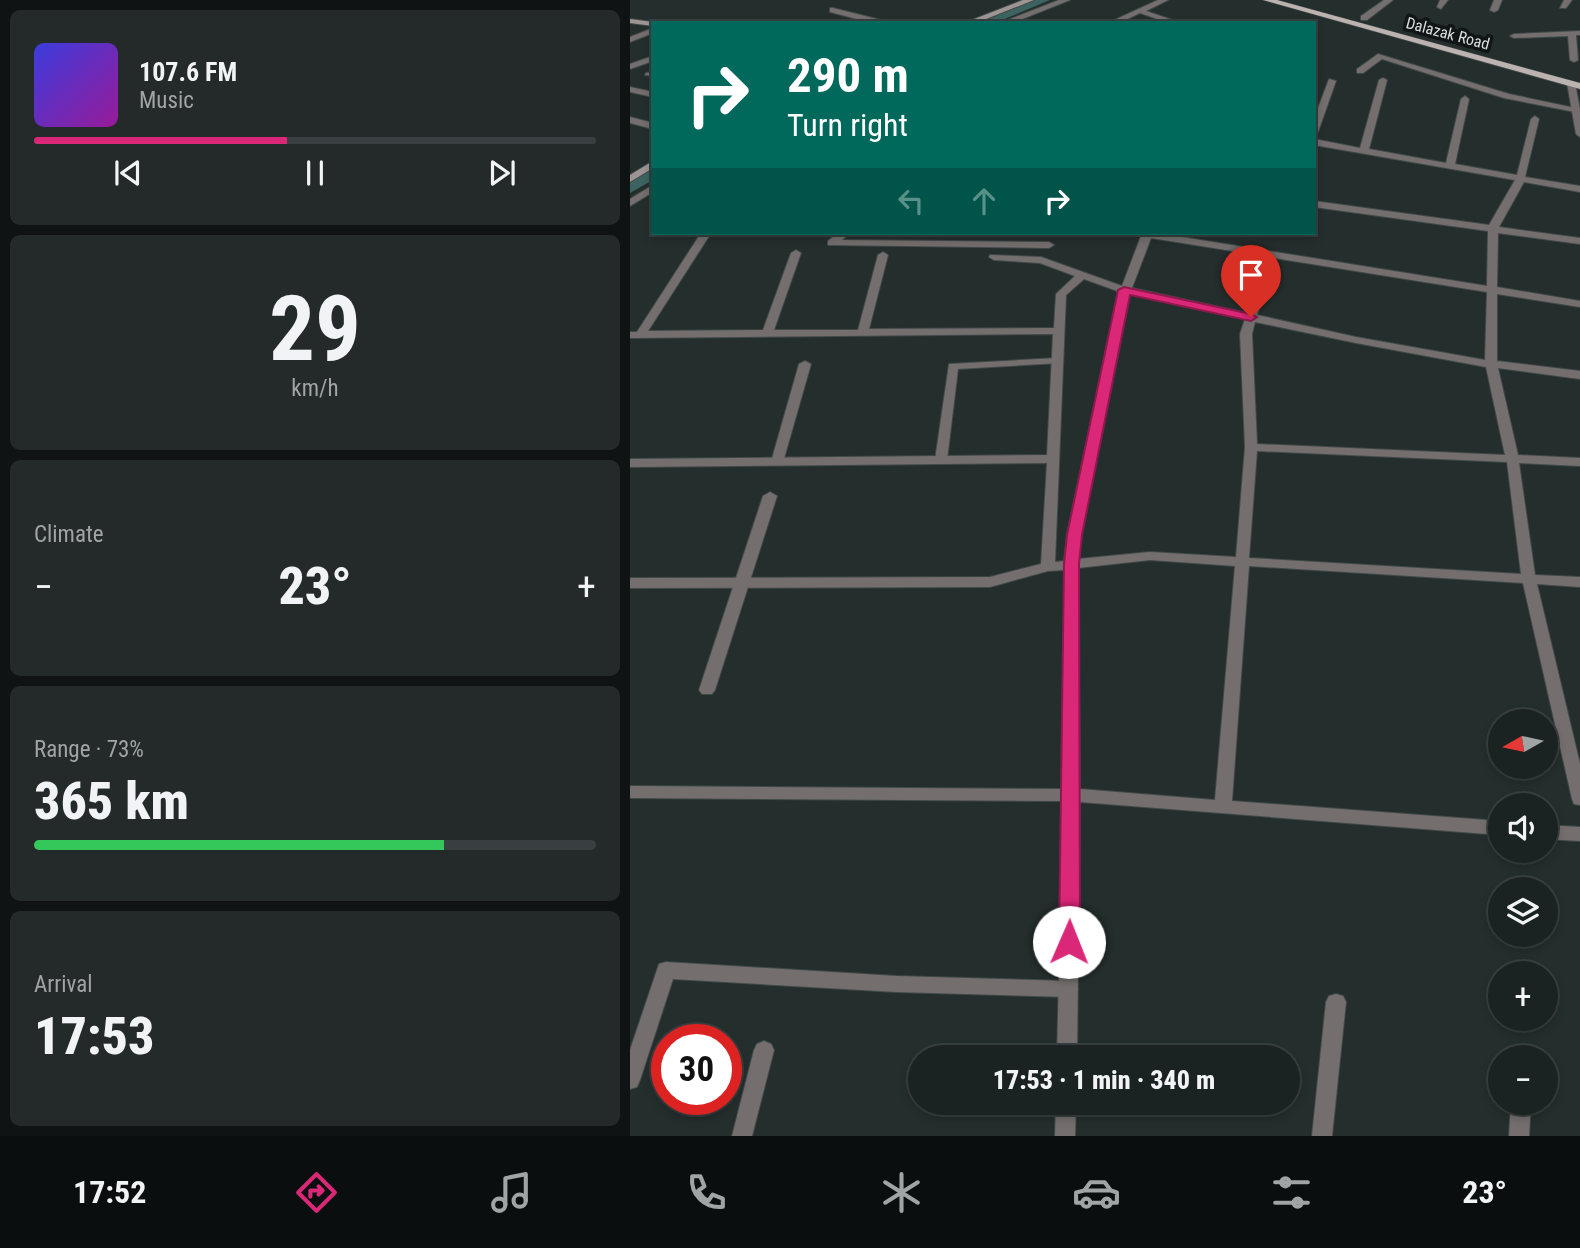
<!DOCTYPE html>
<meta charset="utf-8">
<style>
body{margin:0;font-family:"Roboto Condensed",sans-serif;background:#242a2a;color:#f1f3f6;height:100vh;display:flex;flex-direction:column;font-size:26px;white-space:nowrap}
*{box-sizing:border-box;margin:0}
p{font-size:23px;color:#a0a4a5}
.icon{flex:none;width:38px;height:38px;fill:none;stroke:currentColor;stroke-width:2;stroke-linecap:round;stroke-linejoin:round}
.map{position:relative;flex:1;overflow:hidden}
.drawer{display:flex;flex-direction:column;gap:10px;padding:10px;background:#0f1313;width:630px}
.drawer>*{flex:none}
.guide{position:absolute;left:21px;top:21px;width:665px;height:214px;border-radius:0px;box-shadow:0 4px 10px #0003,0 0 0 2px #393f40;background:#00695c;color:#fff;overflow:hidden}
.needle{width:46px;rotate:261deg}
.fabs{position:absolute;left:858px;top:709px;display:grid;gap:14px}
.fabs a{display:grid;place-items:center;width:70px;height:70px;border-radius:50%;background:#1b2222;box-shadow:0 4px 10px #0003,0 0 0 2px #393f40;font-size:35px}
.speed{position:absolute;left:21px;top:1024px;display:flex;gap:14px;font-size:35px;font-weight:700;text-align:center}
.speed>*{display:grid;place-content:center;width:91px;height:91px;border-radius:50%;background:#1b2222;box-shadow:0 4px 10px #0003,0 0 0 2px #393f40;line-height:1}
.speed .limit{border:10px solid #d22;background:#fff;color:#111}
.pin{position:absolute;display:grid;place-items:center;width:60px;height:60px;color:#fff;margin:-72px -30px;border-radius:50% 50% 50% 0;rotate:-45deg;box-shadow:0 0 7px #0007}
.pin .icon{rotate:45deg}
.me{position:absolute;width:77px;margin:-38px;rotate:1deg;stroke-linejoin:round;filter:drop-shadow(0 0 5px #0008)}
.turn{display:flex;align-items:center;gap:24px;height:147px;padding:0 21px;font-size:32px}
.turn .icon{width:91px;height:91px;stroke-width:2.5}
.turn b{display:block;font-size:49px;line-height:60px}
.lanes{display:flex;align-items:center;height:66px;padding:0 21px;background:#0003;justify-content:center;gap:35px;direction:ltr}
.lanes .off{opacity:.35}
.big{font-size:52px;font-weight:800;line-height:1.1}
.drawer .tile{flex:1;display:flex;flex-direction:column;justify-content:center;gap:10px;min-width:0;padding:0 24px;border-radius:10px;background:#242a2a}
.drawer .dial{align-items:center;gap:0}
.dial b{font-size:91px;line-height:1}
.song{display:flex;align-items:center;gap:21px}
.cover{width:84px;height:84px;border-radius:10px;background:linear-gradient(135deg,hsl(240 70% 55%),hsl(300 70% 35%))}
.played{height:7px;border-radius:4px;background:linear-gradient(90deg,#db2777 45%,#393f40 45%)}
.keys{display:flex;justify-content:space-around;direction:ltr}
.heat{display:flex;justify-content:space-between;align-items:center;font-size:38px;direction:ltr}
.charge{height:10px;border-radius:5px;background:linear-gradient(90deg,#34c759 73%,#393f40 0)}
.trip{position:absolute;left:278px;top:1045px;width:392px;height:70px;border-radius:35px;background:#1b2222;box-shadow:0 4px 10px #0003,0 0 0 2px #393f40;font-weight:800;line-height:70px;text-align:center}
.menu{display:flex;height:112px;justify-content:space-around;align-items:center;background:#0b0e0e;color:#a0a4a5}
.menu .icon{width:49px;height:49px}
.menu .selected{color:#db2777}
.menu b{font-size:32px;color:#f1f3f6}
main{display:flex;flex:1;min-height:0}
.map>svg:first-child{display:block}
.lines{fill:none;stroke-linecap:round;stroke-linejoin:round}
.canal{fill:#3c6360;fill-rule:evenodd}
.lane-casing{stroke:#414a49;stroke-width:2}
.street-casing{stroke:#414a49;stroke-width:2}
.secondary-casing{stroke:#414a49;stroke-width:2}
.primary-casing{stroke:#414a49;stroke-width:1}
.lane{fill:#746f6e;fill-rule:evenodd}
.street{fill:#746f6e;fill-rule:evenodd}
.secondary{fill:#9d9593;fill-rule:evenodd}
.primary{fill:#bcb3b0;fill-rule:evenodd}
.route{fill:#db2777;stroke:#8e194d;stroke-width:2}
.labels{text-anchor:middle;stroke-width:7;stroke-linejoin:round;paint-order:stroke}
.far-street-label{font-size:16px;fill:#d8dede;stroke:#111515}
</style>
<main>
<section class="drawer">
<div class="tile">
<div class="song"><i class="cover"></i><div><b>107.6 FM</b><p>Music</p></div></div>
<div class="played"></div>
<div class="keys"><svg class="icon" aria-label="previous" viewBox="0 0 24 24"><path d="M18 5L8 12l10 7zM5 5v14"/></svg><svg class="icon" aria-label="pause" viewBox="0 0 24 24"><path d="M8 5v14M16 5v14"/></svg><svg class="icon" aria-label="next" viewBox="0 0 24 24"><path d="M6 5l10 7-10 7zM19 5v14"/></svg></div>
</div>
<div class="tile dial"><b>29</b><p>km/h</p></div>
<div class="tile"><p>Climate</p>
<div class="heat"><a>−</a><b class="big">23°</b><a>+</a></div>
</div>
<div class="tile"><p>Range · 73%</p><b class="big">365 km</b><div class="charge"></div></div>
<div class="tile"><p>Arrival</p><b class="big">17:53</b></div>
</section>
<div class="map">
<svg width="950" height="1136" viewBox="0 0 950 1136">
<rect width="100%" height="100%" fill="#242e2d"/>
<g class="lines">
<path class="canal" d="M402,0h18l-55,23h-19z
M23,168v12l-23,13v-12z"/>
<g class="lane-casing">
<path id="lane" d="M748,54l131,40 71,15v4l-76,-15 -122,-39 -19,14h-6v-4z
M427,358l4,1v4l-103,6 -11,91 -6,4 -4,-1 -2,-3 14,-96z
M175,361l6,3 -28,98 -1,3h-10l-1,-3 28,-98z
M140,492l7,4 -62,194 -3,4h-10l-3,-4 64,-194z
M36,962l230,14 172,5 7,2 3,6 -3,6 -7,2 -172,-5 -223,-13 -33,101 -3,7 -7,2v-39l27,-80 2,-6z
M134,1041l7,3 3,6 -22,86h-20l22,-86 3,-6z"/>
</g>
<g class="street-casing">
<path id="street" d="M429,0h11l-58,23h-12z
M528,0h10l-22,11 35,12h-12l-29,-10 -21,10h-11z
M754,0h9l-26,20h-6v-4z
M810,0h8l-7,9 -4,-2z
M864,0h8l-4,10 -4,2 -4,-2z
M934,0h8l-6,8h-6z
M203,8l52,13 1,2h-14l-42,-11v-4z
M23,28v5l-23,9v-5z
M950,31v4h-4l2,25 -4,2 -4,-2 -2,-24 -54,2 -4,-2 4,-2z
M23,56v5l-23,8v-5z
M23,72v4l-8,-1 1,-2z
M753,78l4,2 -18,69 77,14 15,-64 4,-3 4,3 -14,65 62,11 14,-56 4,-3 4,3 -14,58 55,9v6l-56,-10 -25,45 81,11v6l-82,-11 -1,54 83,14v6l-83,-13v67l83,10v8l-82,-11 20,87 62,3v8l-61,-3 16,112 45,2v10l-43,-3 43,180v41l-6,-1 -2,-5 -49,-216 -274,-17 -17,235 268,20v14l-420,-33 -3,255h-20l6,-256 -433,-3v-12l434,3v-219l-16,1 -58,16 -360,1v-10l360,-1 51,-13 6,-101 -417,4v-8l417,-4 6,-121 -423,4v-6h7l64,-99h10l-63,98 115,-1 28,-77 5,-3 5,3 -27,77h84l20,-75 5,-3 5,3 -19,74 185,-1 2,-34 19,-18 -35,-13 -46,-3 -5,-3 1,-2 51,2 81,29 19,-50 -6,-3h22l330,53 1,-55 -174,-24v-6l175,24 26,-45 -201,-35v-6l46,9 19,-68zM521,238l113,18 -17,57 -115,-25zM644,258l213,34 -2,68 -129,-23 -99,-22zM454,279l36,13 -4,11 -49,232 -3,26 -9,1 11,-267zM500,294l115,25 -5,15 5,113 -9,110 -86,-5 -72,7 3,-24zM625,322l101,21 130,24 19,88 -248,-11 -5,-110zM627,451l250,11 14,112 -272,-16zM520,560l85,6 -20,234 -135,-11 -2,-221z
M699,79l7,2 -18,51 -4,3v-16z
M941,81l4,2 5,27v27l-4,-3 -9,-51z
M0,87l23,5v5l-23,-5z
M0,117l23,6v6l-23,-6z
M23,185v7l-23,14v-7z
M208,233h11l-7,7 207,2 5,3 -5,3 -221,-3v-4z
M915,825l35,2v14l-35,-2z
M706,994l7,2 3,6 -14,134h-20l14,-134 3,-6z
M426,1102h20l-1,34h-20z
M881,1102h20l-2,34h-20z"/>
</g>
<g class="secondary-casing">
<path id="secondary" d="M393,0h11l-58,23h-12z
M0,19l23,3 3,1h-3v3l-23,-3z
M23,161v7l-23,14v-7z"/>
</g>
<g class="primary-casing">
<path id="primary" d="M633,0h14l303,83v6z"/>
</g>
<use href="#lane" class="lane"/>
<use href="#street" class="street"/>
<use href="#secondary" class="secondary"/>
<use href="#primary" class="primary"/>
</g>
<path class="route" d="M494,287l127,27 6,3 -6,4 -121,-26 -48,240 -3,29 1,378 -3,7 -8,2 -7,-2 -3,-7 5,-378 3,-29 51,-245z"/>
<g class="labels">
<g class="far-street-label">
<text transform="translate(818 33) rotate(15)" y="6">Dalazak Road</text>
</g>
</g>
</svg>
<div class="fabs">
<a><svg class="needle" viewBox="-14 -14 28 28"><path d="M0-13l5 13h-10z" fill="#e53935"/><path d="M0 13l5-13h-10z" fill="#a0a4a5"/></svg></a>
<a><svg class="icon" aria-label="sound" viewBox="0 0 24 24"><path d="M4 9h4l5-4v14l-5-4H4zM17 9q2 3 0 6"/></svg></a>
<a><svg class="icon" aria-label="layers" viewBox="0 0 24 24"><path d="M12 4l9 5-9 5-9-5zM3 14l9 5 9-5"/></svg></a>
<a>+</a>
<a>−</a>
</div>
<div class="speed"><div class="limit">30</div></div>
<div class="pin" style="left:621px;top:317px;background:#d93025"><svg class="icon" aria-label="arrive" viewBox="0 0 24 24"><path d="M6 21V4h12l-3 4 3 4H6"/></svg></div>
<svg class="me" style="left:439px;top:942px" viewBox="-20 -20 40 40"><circle r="19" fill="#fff"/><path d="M0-13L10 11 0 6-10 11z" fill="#db2777"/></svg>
<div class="trip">17:53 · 1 min · 340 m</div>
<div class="guide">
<div class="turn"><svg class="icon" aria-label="right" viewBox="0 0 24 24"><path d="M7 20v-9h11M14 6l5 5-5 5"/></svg><div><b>290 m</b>Turn right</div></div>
<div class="lanes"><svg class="icon off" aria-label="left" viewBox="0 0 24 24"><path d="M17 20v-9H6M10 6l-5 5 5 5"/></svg><svg class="icon off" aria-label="ahead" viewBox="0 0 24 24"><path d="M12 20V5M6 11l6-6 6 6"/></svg><svg class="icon" aria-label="right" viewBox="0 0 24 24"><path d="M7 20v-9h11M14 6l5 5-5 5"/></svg></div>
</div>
</div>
</main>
<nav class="menu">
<b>17:52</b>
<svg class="icon selected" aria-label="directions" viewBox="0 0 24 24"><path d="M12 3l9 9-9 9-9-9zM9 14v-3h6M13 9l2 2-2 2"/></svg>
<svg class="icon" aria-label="music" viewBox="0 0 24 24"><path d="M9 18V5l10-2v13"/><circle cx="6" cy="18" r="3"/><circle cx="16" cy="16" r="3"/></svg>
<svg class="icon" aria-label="phone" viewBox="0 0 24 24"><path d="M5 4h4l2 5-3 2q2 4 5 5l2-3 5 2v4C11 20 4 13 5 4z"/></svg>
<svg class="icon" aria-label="climate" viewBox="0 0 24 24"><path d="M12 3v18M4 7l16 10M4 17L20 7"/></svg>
<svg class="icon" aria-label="car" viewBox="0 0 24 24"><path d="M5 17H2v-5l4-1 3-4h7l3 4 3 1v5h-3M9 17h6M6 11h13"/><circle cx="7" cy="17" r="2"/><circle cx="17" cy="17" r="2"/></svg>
<svg class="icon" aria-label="filters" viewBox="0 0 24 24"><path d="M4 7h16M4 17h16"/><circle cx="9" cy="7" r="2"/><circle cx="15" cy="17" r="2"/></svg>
<b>23°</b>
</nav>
